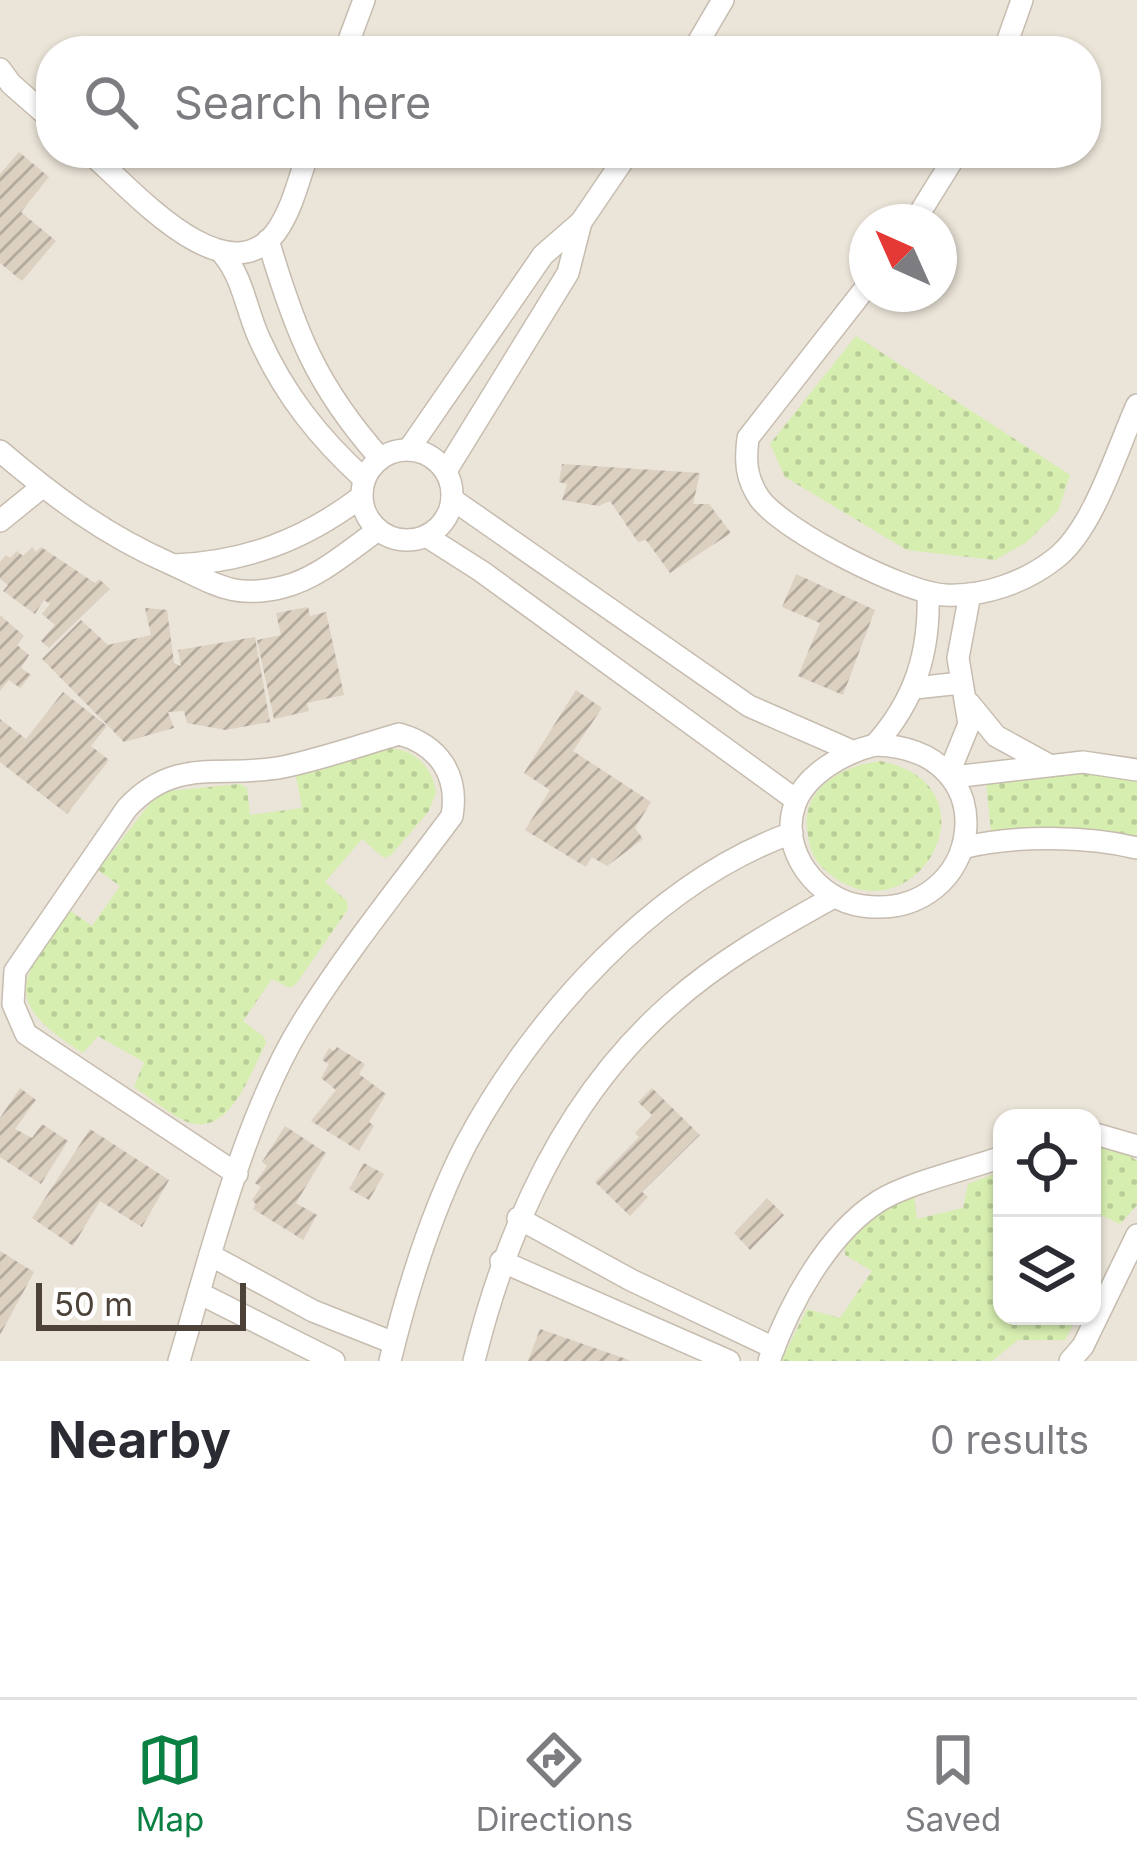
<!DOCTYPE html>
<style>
:root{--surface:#fff;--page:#f2f2f3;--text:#2b2b33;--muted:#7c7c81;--line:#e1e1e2;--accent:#0b8043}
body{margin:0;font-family:Inter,sans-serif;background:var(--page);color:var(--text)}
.controls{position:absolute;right:36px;bottom:36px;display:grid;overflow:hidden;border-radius:24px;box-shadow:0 3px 9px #0004}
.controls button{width:108px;height:108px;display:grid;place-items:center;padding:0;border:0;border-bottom:3px solid var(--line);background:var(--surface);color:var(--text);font:60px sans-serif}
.compass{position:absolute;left:849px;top:204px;width:108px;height:108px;border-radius:50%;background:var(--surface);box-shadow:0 3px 9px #0004;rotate:315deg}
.scale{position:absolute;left:36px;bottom:30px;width:210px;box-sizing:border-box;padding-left:12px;border:6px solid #4c4237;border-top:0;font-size:33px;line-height:42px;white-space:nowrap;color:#4c4237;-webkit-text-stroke:9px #fff;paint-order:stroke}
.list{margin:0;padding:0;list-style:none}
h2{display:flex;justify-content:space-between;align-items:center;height:156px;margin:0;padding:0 48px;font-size:51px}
h2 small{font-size:39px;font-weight:400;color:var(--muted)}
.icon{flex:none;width:66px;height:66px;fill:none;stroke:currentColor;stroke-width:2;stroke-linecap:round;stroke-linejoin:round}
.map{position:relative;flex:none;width:1137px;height:1361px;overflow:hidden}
.search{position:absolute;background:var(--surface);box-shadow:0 3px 9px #0004;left:36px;right:36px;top:36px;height:132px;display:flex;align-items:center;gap:30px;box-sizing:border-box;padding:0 42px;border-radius:48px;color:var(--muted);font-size:45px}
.sheet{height:336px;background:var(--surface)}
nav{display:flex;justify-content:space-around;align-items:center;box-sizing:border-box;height:168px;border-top:3px solid var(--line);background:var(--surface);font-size:33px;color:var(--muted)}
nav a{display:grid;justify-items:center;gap:6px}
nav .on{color:var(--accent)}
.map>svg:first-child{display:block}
.residential{fill:#ebe4d8;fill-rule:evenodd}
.grass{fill:url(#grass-dots)}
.building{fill:url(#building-hatch)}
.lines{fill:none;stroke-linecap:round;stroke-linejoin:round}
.minor-casing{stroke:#c6bcaf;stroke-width:24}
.minor{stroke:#fff;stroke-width:21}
</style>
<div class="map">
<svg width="1137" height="1361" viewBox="0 0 1137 1361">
<defs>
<pattern id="grass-dots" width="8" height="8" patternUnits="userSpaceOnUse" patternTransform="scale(3)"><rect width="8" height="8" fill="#d6eeb0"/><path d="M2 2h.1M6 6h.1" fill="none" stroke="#b9cd98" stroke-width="1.8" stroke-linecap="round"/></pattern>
<pattern id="building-hatch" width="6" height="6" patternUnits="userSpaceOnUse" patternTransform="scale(3)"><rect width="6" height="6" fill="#dcd0c1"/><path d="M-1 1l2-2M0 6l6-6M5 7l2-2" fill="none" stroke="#b5aa9e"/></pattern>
</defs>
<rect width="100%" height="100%" fill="#f6f2ea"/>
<path class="residential" d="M0 0H1137V1361H0ZM51 51H1086V153H51ZM867 222H939V294H867ZM1002 1118H1092V1316H1002Z"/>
<g class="grass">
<polygon points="856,336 1070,475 1058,511 1027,542 995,560 907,550 785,477 770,444"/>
<path d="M384 748C413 748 431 764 436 792L429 811 391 855 384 858 362 839 325 882 347 901 348 909 296 984 290 988 272 979 243 1021 264 1037 266 1043C250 1073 229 1142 183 1120 166 1111 149 1097 134 1087L144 1062 98 1036 83 1053C0 1001 19 980 69 910L92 926 120 886 98 870 159 792 240 784 247 788 250 815 302 808 296 776Z"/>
<path d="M881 761C1008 788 908 950 823 868 813 858 810 848 808 835 799 789 841 766 881 761Z"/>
<polygon points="1137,770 1137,848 992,840 985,773"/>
<polygon points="1092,1140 1119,1148 1137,1161 1137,1205 1120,1224 1094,1212 1092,1215"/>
<polygon points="1002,1171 1002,1316 1078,1316 1065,1340 1018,1340 992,1361 781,1361 807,1309 840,1318 872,1271 845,1255 845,1247 884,1206 914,1195 917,1219 963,1208 968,1184"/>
</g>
<g class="building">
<polygon points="19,152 49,177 21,212 56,241 22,281 0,263 0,174"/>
<polygon points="562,464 700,473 693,504 709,504 731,533 670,573 646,540 638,542 610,501 599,506 562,500 567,484 559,482"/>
<polygon points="32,547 36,552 41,547 95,583 99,579 110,589 49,648 41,641 55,625 42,614 50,604 44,600 35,614 3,591 8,585 0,579 0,562 6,555 10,558 17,551 23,556"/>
<polygon points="796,574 875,610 843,695 798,676 820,623 782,607"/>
<polygon points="308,607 310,616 326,612 344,695 307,703 309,711 274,719 257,640 281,635 276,613"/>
<polygon points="145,608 167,610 174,663 181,666 178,650 255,637 270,722 225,730 187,723 184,711 168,712 174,728 124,742 42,659 81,620 108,645 151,635"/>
<polygon points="0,615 24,636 17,645 29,655 21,668 31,675 20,688 9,680 0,691"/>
<polygon points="576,690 602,708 573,751 651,802 635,828 643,839 607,866 592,857 586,867 525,830 550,790 524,773"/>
<polygon points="63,692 107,726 91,746 109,760 67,814 0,762 0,719 26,739"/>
<polygon points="337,1047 365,1064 359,1074 386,1094 369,1122 374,1126 359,1151 311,1121 336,1090 321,1078 329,1064 322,1060 329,1048 334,1051"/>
<polygon points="20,1088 36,1100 15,1129 32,1138 42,1124 68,1141 41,1184 0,1157 0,1118"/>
<polygon points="652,1088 700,1135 642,1192 648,1197 630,1216 595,1182 639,1137 635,1133 652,1115 638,1102"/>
<polygon points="285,1126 326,1153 296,1203 317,1215 303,1240 253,1209 256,1204 252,1200 261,1187 255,1183 267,1166 262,1162"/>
<polygon points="90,1129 169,1180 142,1227 100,1201 73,1246 32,1218"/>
<polygon points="364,1163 384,1174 369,1200 349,1189"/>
<polygon points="767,1198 784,1215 750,1250 734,1233"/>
<polygon points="0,1251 34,1272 0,1335"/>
<polygon points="540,1329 629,1360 629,1361 528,1361"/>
</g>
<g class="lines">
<g class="minor-casing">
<g id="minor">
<polyline points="345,51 364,0"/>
<polyline points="693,51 723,0"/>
<polyline points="1004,51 1022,0"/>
<polyline points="0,69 11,84 51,119"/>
<path d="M90 153C130 187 225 299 276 232 292 210 299 179 308 153"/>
<polyline points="914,222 957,153"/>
<path d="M268 240C295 331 316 386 380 458"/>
<path d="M223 254C243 278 246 309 259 338 284 394 319 438 364 479"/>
<path d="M867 286 748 438C745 462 746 479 760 499 784 531 904 593 945 595 984 597 1026 582 1056 558 1094 528 1117 449 1137 405"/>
<polyline points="409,449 543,255 581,222 628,153"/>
<circle cx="407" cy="495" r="45"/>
<path d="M0 451C53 496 105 535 169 563 212 582 232 600 283 587 317 579 350 550 378 530"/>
<polyline points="446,471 568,273 581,222"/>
<polyline points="452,499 749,706 852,751"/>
<polyline points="0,521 42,487"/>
<polyline points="426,536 481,571 796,800"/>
<path d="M174 565C246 562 304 540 361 497"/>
<polyline points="915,688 961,683"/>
<polyline points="969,703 996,736 1047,764"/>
<path d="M875 745C1012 748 983 922 863 906 818 901 778 850 795 804 806 774 845 752 875 745Z"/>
<path d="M875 745C915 700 930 653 928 593"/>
<polyline points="949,773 969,724 958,658 970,594"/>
<polyline points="953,777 1083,762 1137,770"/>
<path d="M966 847C1015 835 1088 836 1137 848"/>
<polyline points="1092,1133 1137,1146"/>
<polyline points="518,1218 631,1280 774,1348"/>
<polyline points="210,1255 313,1311 394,1343"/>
<polyline points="501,1261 729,1361"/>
<polyline points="199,1293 334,1361"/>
<path d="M179 1361C211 1254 246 1110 306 1017 350 947 403 882 452 816 459 775 439 745 399 734 361 745 322 759 283 767 221 779 177 755 127 808L15 971 13 1004 26 1034 237 1174"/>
<path d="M390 1361C408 1287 431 1212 466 1144 533 1018 656 881 792 833"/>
<path d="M474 1361C507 1227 565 1097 671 1004 719 961 776 929 832 898"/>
<path d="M769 1361C789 1305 827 1234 879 1201 907 1183 968 1169 1002 1157"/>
<polyline points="1070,1361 1083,1346 1137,1235"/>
</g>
</g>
<use href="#minor" class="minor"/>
</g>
</svg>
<div class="controls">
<button><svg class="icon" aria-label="locate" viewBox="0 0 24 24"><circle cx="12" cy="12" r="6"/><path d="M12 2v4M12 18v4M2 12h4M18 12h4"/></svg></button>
<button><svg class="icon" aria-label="layers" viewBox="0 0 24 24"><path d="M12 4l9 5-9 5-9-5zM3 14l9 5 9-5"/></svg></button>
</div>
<svg class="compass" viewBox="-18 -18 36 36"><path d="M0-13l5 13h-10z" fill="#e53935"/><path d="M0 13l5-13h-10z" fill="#7c7c81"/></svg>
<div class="scale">50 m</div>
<div class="search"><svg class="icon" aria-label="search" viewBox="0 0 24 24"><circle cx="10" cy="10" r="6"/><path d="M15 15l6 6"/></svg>Search here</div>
</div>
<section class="sheet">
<h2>Nearby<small>0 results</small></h2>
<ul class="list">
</ul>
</section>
<nav>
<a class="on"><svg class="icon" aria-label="map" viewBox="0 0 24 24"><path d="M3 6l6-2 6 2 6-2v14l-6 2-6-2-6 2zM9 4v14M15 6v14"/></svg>Map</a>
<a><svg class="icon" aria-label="directions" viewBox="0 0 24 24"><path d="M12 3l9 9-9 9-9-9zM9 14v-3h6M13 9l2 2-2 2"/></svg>Directions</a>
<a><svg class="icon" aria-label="saved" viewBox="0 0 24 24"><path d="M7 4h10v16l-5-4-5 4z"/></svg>Saved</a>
</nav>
